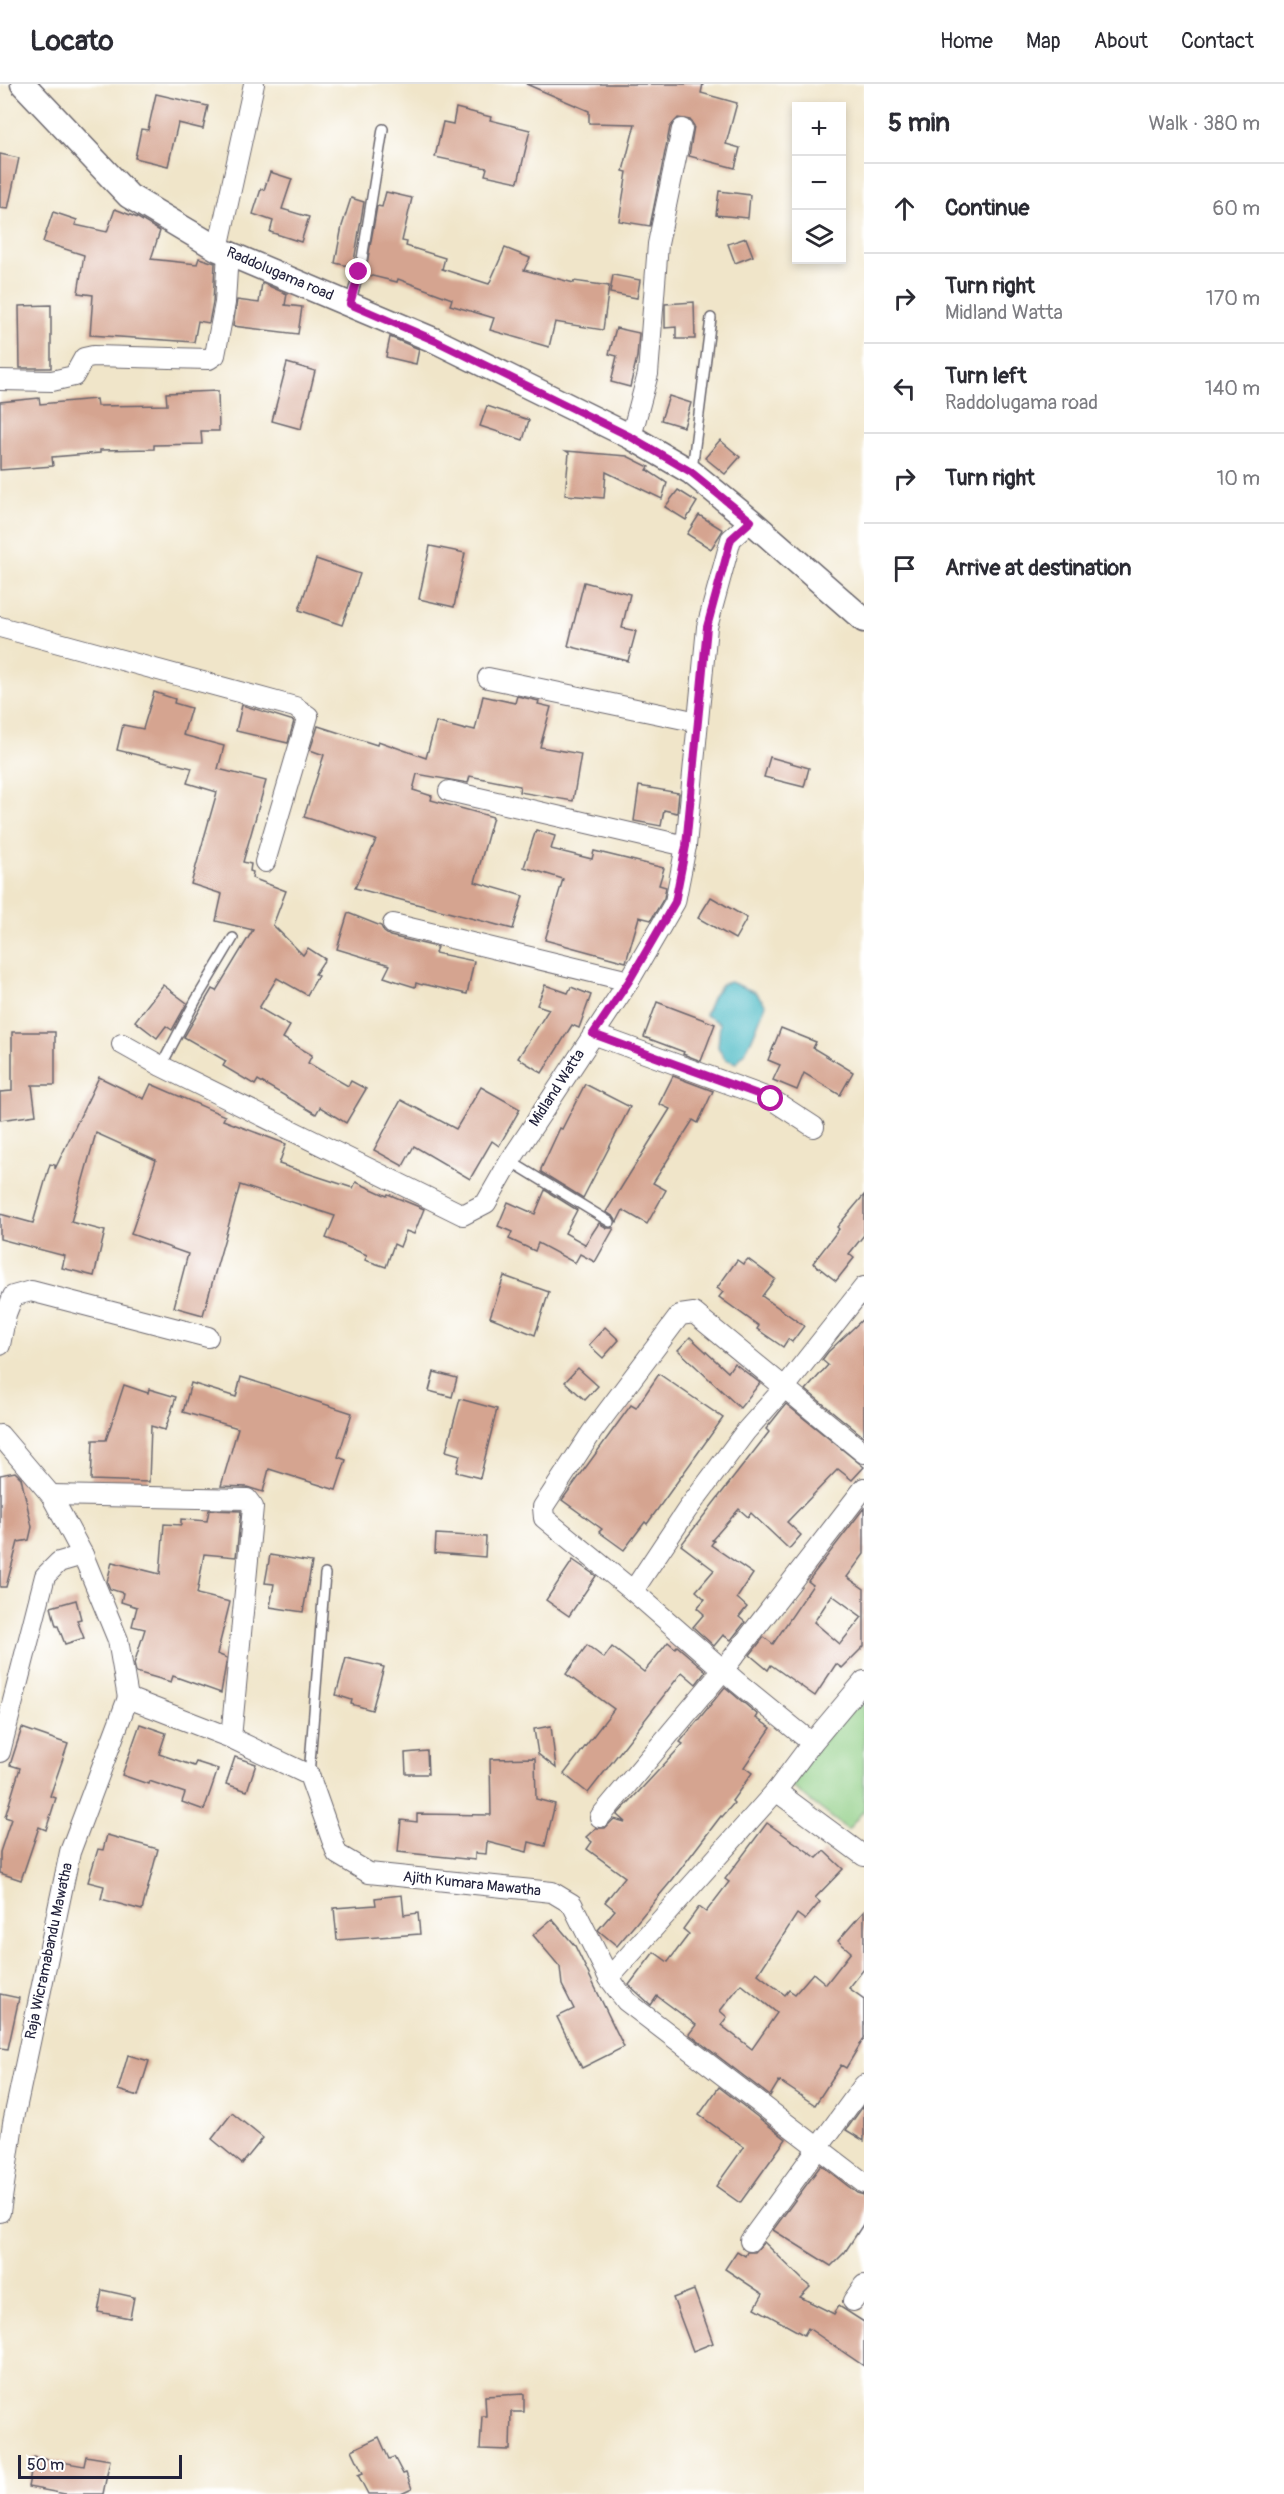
<!DOCTYPE html>
<meta charset="utf-8">
<style>
:root{--surface:#fff;--page:#f7f7f7;--text:#2b2b33;--muted:#7c7c81;--line:#e1e1e2}
body{margin:0;font-family:Pangolin,sans-serif;background:var(--page);color:var(--text)}
.controls{position:absolute;right:18px;top:18px;display:grid;overflow:hidden;border-radius:0px;box-shadow:0 3px 9px #0003}
.controls button{width:54px;height:54px;display:grid;place-items:center;padding:0;border:0;border-bottom:2px solid var(--line);background:var(--surface);color:var(--text);font:30px sans-serif}
.scale{position:absolute;left:18px;bottom:15px;width:164px;box-sizing:border-box;padding-left:6px;border:3px solid #22223b;border-top:0;font-size:16px;line-height:21px;white-space:nowrap;color:#22223b;-webkit-text-stroke:4px #fff;paint-order:stroke}
.stop{position:absolute;width:18px;height:18px;margin:-14px;border:4px solid #b5179e;border-radius:50%;background:#fff}
.stop.end{background:#b5179e;border-color:#fff;box-shadow:0 2px 6px #0008}
.list{margin:0;padding:0;list-style:none}
h2{display:flex;justify-content:space-between;align-items:center;height:78px;margin:0;padding:0 24px;font-size:26px}
h2 small{font-size:20px;font-weight:400;color:var(--muted)}
.list li{display:grid;grid-template-columns:39px 1fr auto;gap:18px;align-items:center;box-sizing:border-box;height:90px;padding:0 24px;border-top:2px solid var(--line)}
.list b{display:block;font-size:22px;white-space:nowrap}
.list p{margin:0;font-size:20px;white-space:nowrap;color:var(--muted)}
.list em{font-size:20px;font-style:normal;color:var(--muted)}
.icon{flex:none;width:33px;height:33px;fill:none;stroke:currentColor;stroke-width:2;stroke-linecap:round;stroke-linejoin:round}
.map{position:relative;flex:none;width:864px;height:2410px;overflow:hidden}
header{display:flex;align-items:center;gap:36px;box-sizing:border-box;height:84px;padding:0 30px;background:var(--surface);border-bottom:2px solid var(--line)}
header strong{font-size:28px}
nav{display:flex;gap:33px;margin-inline-start:auto;font-size:21px}
main{display:flex}
aside{flex:1;background:var(--surface)}
.map>svg:first-child{display:block}
.green{fill:#8fce85;stroke:#587860;stroke-width:1.5}
.water{fill:#4cbac5;stroke:#376e80;stroke-width:1.5}
.building{fill:#d5a490;fill-rule:evenodd}
.lines{fill:none;stroke-linecap:round;stroke-linejoin:round}
.service-casing{stroke:#6a666d;stroke-width:12}
.minor-casing{stroke:#6a666d;stroke-width:22}
.tertiary-casing{stroke:#6a666d;stroke-width:27}
.service{stroke:#fff;stroke-width:9}
.minor{stroke:#fff;stroke-width:20}
.tertiary{stroke:#fff;stroke-width:24}
.route{stroke:#b5179e;stroke-width:8}
.labels{text-anchor:middle;dominant-baseline:central;stroke-width:6;stroke-linejoin:round;paint-order:stroke}
.street-label{font-size:15px;fill:#22223b;stroke:#fff}
</style>
<header>
<strong>Locato</strong>
<nav><a>Home</a><a>Map</a><a>About</a><a>Contact</a></nav>
</header>
<main>
<div class="map">
<svg width="864" height="2410" viewBox="0 0 864 2410">
<rect width="100%" height="100%" fill="#fff"/>
<filter id="ink" filterUnits="userSpaceOnUse"><feTurbulence type="fractalNoise" baseFrequency=".0167" numOctaves="2"/><feDisplacementMap in="SourceGraphic" scale="12" xChannelSelector="R" yChannelSelector="G"/><feConvolveMatrix kernelMatrix="1 2 1 2 8 2 1 2 1" color-interpolation-filters="sRGB"/></filter>
<filter id="wash" filterUnits="userSpaceOnUse"><feTurbulence type="fractalNoise" baseFrequency=".008" numOctaves="4" result="noise"/><feDisplacementMap in="SourceGraphic" scale="24" xChannelSelector="R" yChannelSelector="G"/><feGaussianBlur stdDeviation="1.35" result="paint"/><feColorMatrix in="noise" values="0 0 0 0 0 0 0 0 0 0 0 0 0 0 0 0 0 1.4 0 .05"/><feComposite in="paint" operator="in"/></filter>
<g filter="url(#wash)">
<rect width="100%" height="100%" fill="#f0e5c9"/>
<polygon class="green" points="864,1604 864,1726 848,1746 787,1699"/>
<path class="water" d="M730 898 755 908 766 921C756 941 752 963 736 979L725 975 718 963 720 939 705 931 713 912 722 900Z"/>
<g id="blocks">
<g class="building">
<polygon points="526,0 703,0 701,9 737,19 726,60 740,64 735,84 689,72 694,42 690,36 678,34 670,43 650,142 619,137 627,88 623,87 635,40 589,39 589,27"/>
<polygon points="156,10 208,22 203,45 178,39 168,82 135,74 141,45 148,46"/>
<polygon points="456,24 491,33 490,36 530,46 518,98 485,91 487,84 435,73 443,38 453,40"/>
<polygon points="0,70 19,74 8,125 0,124"/>
<polygon points="270,88 292,95 282,125 309,133 301,158 270,148 273,137 253,130 261,105 264,106"/>
<polygon points="719,107 750,111 748,134 716,131"/>
<polygon points="386,108 412,114 402,157 407,158 406,162 445,174 442,185 489,200 505,164 530,174 524,186 574,199 574,197 609,202 603,246 555,238 549,263 490,246 494,234 450,221 452,215 398,195 397,198 368,191 369,186 366,186 377,122 382,123"/>
<polygon points="351,114 364,118 353,183 335,179 342,142"/>
<polygon points="115,125 138,134 160,147 151,175 197,180 199,174 215,179 213,218 209,239 198,237 194,258 90,251 93,211 78,209 84,171 43,158 53,128 77,136 75,141 107,148"/>
<polygon points="746,154 753,172 735,179 728,160"/>
<polygon points="613,191 640,196 637,214 610,209"/>
<polygon points="262,199 287,210 285,221 302,223 298,250 233,242 237,216 259,219"/>
<polygon points="694,218 695,255 676,255 676,243 665,244 665,220"/>
<polygon points="51,221 51,284 20,284 19,222"/>
<polygon points="616,244 639,249 637,273 630,303 611,298 617,272 609,270"/>
<polygon points="390,253 419,265 416,280 386,273"/>
<polygon points="287,279 315,287 301,345 272,337"/>
<polygon points="218,307 219,347 201,347 202,360 154,361 154,365 100,366 100,369 52,373 53,382 0,386 0,318 39,314 40,320 96,315 97,322 167,321 166,309"/>
<polygon points="669,312 691,319 684,343 661,336"/>
<polygon points="487,322 529,336 523,356 480,342"/>
<polygon points="720,356 740,373 725,390 705,374"/>
<polygon points="566,367 627,372 649,383 647,386 667,399 662,415 606,388 604,414 565,411 569,369"/>
<polygon points="678,406 697,418 686,436 665,423"/>
<polygon points="699,431 723,446 711,465 687,450"/>
<polygon points="430,462 465,469 454,523 419,515"/>
<polygon points="316,475 360,490 342,541 299,526"/>
<polygon points="584,498 630,510 622,544 636,547 628,577 568,562"/>
<polygon points="154,608 175,615 174,619 191,624 183,651 224,662 218,685 266,697 243,778 251,780 250,787 253,788 252,794 286,807 273,841 303,871 308,864 325,875 315,890 318,892 307,911 277,894 259,924 290,942 283,954 312,971 308,979 348,1002 351,997 366,1005 346,1039 320,1023 316,1030 258,996 255,1001 223,982 226,977 184,953 212,905 216,907 253,846 216,837 222,810 191,800 217,708 187,699 192,684 117,666 123,641 143,645"/>
<polygon points="483,612 515,619 517,612 539,617 538,620 551,623 540,663 581,670 573,717 519,708 520,702 470,692 468,699 417,690 413,706 432,712 431,716 493,733 475,798 523,812 513,845 355,804 376,756 304,733 324,671 310,666 318,642 377,661 378,657 426,674 436,638 466,646 467,644 475,646"/>
<polygon points="242,621 294,637 288,659 236,647"/>
<polygon points="770,673 809,684 804,703 764,693"/>
<polygon points="639,702 679,709 677,729 664,726 661,742 634,737"/>
<polygon points="536,746 555,752 551,765 592,775 594,767 664,784 659,801 666,803 664,814 651,836 639,833 626,878 545,856 563,795 524,783"/>
<polygon points="711,813 747,834 735,855 698,834"/>
<polygon points="348,829 381,842 384,848 390,852 437,863 435,869 474,877 467,910 423,900 422,901 416,899 415,903 402,899 384,893 390,881 337,865"/>
<polygon points="163,901 187,919 172,946 166,942 157,954 135,937"/>
<polygon points="545,901 568,909 571,903 591,911 579,944 572,941 542,989 518,974 549,925 537,921"/>
<polygon points="657,918 715,940 701,977 683,970 684,968 644,953"/>
<polygon points="781,944 816,958 813,964 853,988 840,1011 804,989 797,1006 773,996 780,981 768,976"/>
<polygon points="12,948 55,948 55,1001 32,1001 36,1031 0,1036 0,1008 12,1007"/>
<polygon points="673,992 713,1007 698,1039 693,1036 653,1099 666,1106 647,1140 623,1126 617,1138 614,1133 606,1128 670,1025 659,1020"/>
<polygon points="99,993 144,1015 151,1000 225,1032 223,1036 286,1060 279,1080 353,1104 356,1098 387,1112 388,1110 424,1125 414,1150 406,1147 400,1163 394,1160 386,1183 365,1176 367,1171 326,1154 335,1132 240,1101 203,1231 174,1223 188,1170 131,1150 156,1076 96,1049 71,1138 105,1147 94,1192 62,1184 65,1172 0,1155 0,1130 33,1139 50,1080 55,1081 55,1085"/>
<polygon points="585,1000 630,1023 583,1114 541,1088 541,1085 560,1044 562,1045"/>
<polygon points="481,1003 520,1025 499,1062 492,1057 470,1095 414,1062 403,1082 374,1066 401,1016 456,1045"/>
<polygon points="545,1106 577,1126 565,1149 585,1160 584,1162 599,1139 607,1144 614,1144 595,1178 580,1170 575,1179 538,1159 535,1167 509,1155 512,1148 498,1142 508,1118 535,1130"/>
<polygon points="864,1111 864,1151 849,1170 854,1174 836,1197 813,1179 839,1145 837,1143"/>
<polygon points="748,1175 775,1195 762,1212 804,1242 792,1258 788,1255 783,1263 757,1245 759,1242 719,1213 723,1208 717,1204 737,1176 743,1180"/>
<polygon points="504,1192 549,1208 535,1251 490,1233"/>
<polygon points="864,1234 864,1353 806,1306 828,1281 822,1276 828,1268"/>
<polygon points="605,1243 619,1256 603,1274 589,1261"/>
<polygon points="690,1253 728,1288 734,1279 760,1299 740,1324 678,1266"/>
<polygon points="578,1284 598,1302 585,1316 565,1298"/>
<polygon points="434,1288 457,1294 452,1313 429,1307"/>
<polygon points="659,1290 723,1334 647,1440 645,1438 624,1466 599,1448 602,1445 562,1416 631,1321 636,1324"/>
<polygon points="241,1293 352,1329 338,1373 346,1376 336,1406 269,1385 263,1408 247,1403 221,1402 238,1344 183,1328 191,1299 236,1313"/>
<polygon points="124,1301 148,1309 149,1305 176,1313 165,1346 151,1342 149,1398 91,1396 93,1356 106,1356"/>
<polygon points="460,1315 497,1325 480,1394 456,1388 460,1371 446,1367"/>
<polygon points="786,1320 864,1383 852,1396 838,1385 787,1438 801,1451 789,1465 751,1429 748,1433 739,1425 712,1456 714,1457 711,1461 753,1490 737,1514 747,1523 739,1533 745,1538 731,1556 723,1551 714,1562 693,1543 704,1530 697,1524 705,1515 696,1507 714,1486 681,1461 769,1348 766,1345"/>
<polygon points="15,1388 21,1394 32,1443 29,1456 18,1458 6,1503 0,1503 0,1391"/>
<path d="M864 1424V1470L847 1493 864 1505V1562L842 1584 836 1580 815 1612 771 1581 768 1586 750 1571 764 1553 773 1560 813 1501 808 1497ZM832 1511 862 1533 840 1560 814 1538Z"/>
<polygon points="209,1426 241,1427 236,1473 204,1470 197,1510 230,1518 217,1570 227,1574 221,1609 173,1592 171,1598 136,1588 134,1580 145,1545 132,1542 137,1523 121,1518 123,1509 110,1505 107,1498 112,1478 160,1490 164,1440 181,1441 181,1435 207,1437"/>
<polygon points="436,1450 486,1453 485,1473 435,1469"/>
<polygon points="270,1471 312,1478 303,1528 270,1523 274,1500 265,1499"/>
<polygon points="573,1476 596,1492 569,1532 546,1516"/>
<polygon points="76,1516 81,1535 77,1536 84,1554 65,1560 58,1542 56,1542 51,1523"/>
<polygon points="668,1558 675,1564 677,1562 706,1587 696,1600 682,1588 588,1709 564,1690 614,1625 566,1590 587,1561 604,1574 612,1563 644,1588"/>
<polygon points="346,1574 384,1583 372,1626 351,1620 352,1616 336,1611"/>
<polygon points="725,1603 758,1631 756,1634 771,1644 744,1683 752,1689 732,1717 734,1719 722,1733 721,1732 673,1795 617,1862 598,1846 615,1826 605,1818 625,1793 587,1765 592,1758 586,1753 596,1744 605,1744 614,1735 625,1738 617,1731 683,1660 680,1658"/>
<polygon points="140,1640 166,1649 159,1670 194,1682 196,1678 218,1685 204,1726 182,1718 185,1709 149,1697 148,1700 122,1691"/>
<polygon points="551,1642 556,1684 538,1670 534,1645"/>
<polygon points="22,1644 68,1660 50,1712 56,1714 46,1746 39,1743 21,1796 0,1789 0,1768 11,1735 5,1733 20,1684 10,1681"/>
<polygon points="427,1667 428,1690 406,1690 405,1669"/>
<polygon points="235,1673 256,1680 247,1707 226,1700"/>
<polygon points="535,1674 536,1715 555,1720 545,1762 529,1758 527,1768 487,1758 486,1770 475,1769 475,1776 398,1768 401,1736 417,1738 417,1730 491,1731 490,1675"/>
<path d="M767 1739 817 1774 824 1767 843 1785 815 1814 820 1818 805 1836 797 1830 758 1890 785 1911 789 1906 795 1910 813 1889 826 1900 851 1868 838 1857 864 1827V1885L849 1904 864 1915V1954L846 1984 841 1981 815 2021 779 1997 770 2012 689 1950 696 1941 657 1912 651 1921 629 1901 654 1868 668 1878 689 1850 683 1845 699 1823 706 1828 729 1798 725 1795ZM741 1900 777 1929 752 1965 721 1941 727 1933 720 1927Z"/>
<polygon points="107,1751 158,1765 142,1826 101,1815 104,1802 88,1798 98,1765 103,1766"/>
<polygon points="402,1811 404,1831 418,1829 420,1850 337,1856 334,1824 376,1821 375,1814"/>
<polygon points="552,1835 575,1862 624,1963 582,1984 557,1933 574,1925 562,1901 560,1883 533,1851"/>
<polygon points="0,1910 19,1914 8,1965 0,1964"/>
<polygon points="128,1971 149,1977 138,2012 118,2006"/>
<polygon points="719,2003 786,2055 740,2119 716,2102 744,2063 699,2031"/>
<polygon points="864,2021 864,2057 846,2046"/>
<polygon points="232,2029 263,2054 242,2080 212,2055"/>
<polygon points="821,2081 857,2109 864,2111 864,2139 845,2168 831,2182 773,2146"/>
<polygon points="764,2158 810,2203 800,2213 834,2230 839,2222 864,2238 864,2282 808,2244 804,2251 755,2224 763,2210 725,2185 737,2167 745,2172 747,2168 755,2168"/>
<polygon points="102,2206 134,2213 130,2234 98,2228"/>
<polygon points="694,2206 713,2259 693,2267 673,2214"/>
<polygon points="524,2310 524,2328 511,2328 510,2366 480,2365 482,2332 486,2332 485,2312"/>
<polygon points="379,2353 389,2375 394,2373 403,2390 406,2389 412,2405 401,2410 368,2410 358,2391 363,2389 352,2366"/>
<polygon points="86,2372 110,2376 103,2410 65,2410 28,2403 34,2373 84,2382"/>
</g>
</g>
</g>
<g filter="url(#ink)">
<use href="#blocks" fill-opacity="0" stroke="#6a666d" stroke-width="1.5"/>
<g class="lines">
<g class="service-casing">
<g id="service">
<polyline points="350,220 362,175 383,45"/>
<polyline points="692,386 711,234"/>
<polyline points="161,982 196,916 233,854"/>
<polyline points="510,1077 610,1138"/>
<polyline points="309,1691 325,1490"/>
</g>
</g>
<g class="minor-casing">
<g id="minor">
<polyline points="218,165 254,0"/>
<polyline points="0,296 52,297 74,292 84,274 93,272 209,275 215,271 225,219 228,168"/>
<polyline points="631,353 648,290 658,160 682,45"/>
<polyline points="0,543 295,623 308,632 265,778"/>
<polyline points="488,594 698,638"/>
<polyline points="449,707 686,762"/>
<polyline points="393,840 629,897"/>
<polyline points="593,950 771,1015 814,1043"/>
<polyline points="122,960 161,982 463,1131 486,1119 510,1077 629,897 675,818 686,762 707,543 731,455 751,437"/>
<polyline points="864,1203 785,1303 746,1347 687,1426 633,1507 544,1434 543,1423 592,1348 680,1231 694,1229 864,1369"/>
<polyline points="0,1261 6,1230 13,1212 31,1207 208,1253"/>
<polyline points="0,1351 51,1411 83,1471 118,1556 128,1614"/>
<polyline points="51,1411 247,1415 253,1423 231,1654"/>
<polyline points="633,1507 737,1598 812,1659"/>
<polyline points="128,1614 231,1654 309,1691 337,1770 369,1789 552,1808 572,1820 609,1894 626,1917 864,2099"/>
<polyline points="0,1668 45,1492 59,1478 83,1471"/>
<polyline points="776,1707 864,1772"/>
<polyline points="600,1733 724,1585 864,1404"/>
<polyline points="609,1894 776,1707 812,1659 864,1597"/>
<polyline points="0,2128 13,2039 70,1768 128,1614"/>
<polyline points="750,2157 864,2001"/>
<polyline points="853,2217 864,2201"/>
</g>
</g>
<g class="tertiary-casing">
<polyline id="tertiary" points="23,0 129,112 218,165 436,257 631,353 691,388 751,437 864,536"/>
</g>
<use href="#service" class="service"/>
<use href="#minor" class="minor"/>
<use href="#tertiary" class="tertiary"/>
</g>
</g>
<g class="lines" filter="url(#ink)">
<polyline class="route" points="359,188 350,220 436,257 631,353 691,388 751,437 731,455 707,543 686,762 675,818 629,897 593,950 771,1015"/>
</g>
<g class="labels">
<g class="street-label">
<text transform="translate(280 190) rotate(23)">Raddolugama road</text>
<text transform="translate(557 1004) rotate(-57)">Midland Watta</text>
<text transform="translate(472 1800) rotate(6)">Ajith Kumara Mawatha</text>
<text transform="translate(49 1867) rotate(-78)">Raja Wicramabandu Mawatha</text>
</g>
</g>
</svg>
<div class="controls">
<button>+</button>
<button>−</button>
<button><svg class="icon" aria-label="layers" viewBox="0 0 24 24"><path d="M12 4l9 5-9 5-9-5zM3 14l9 5 9-5"/></svg></button>
</div>
<div class="scale">50 m</div>
<div class="stop" style="left:771px;top:1015px"></div>
<div class="stop end" style="left:359px;top:188px"></div>
</div>
<aside>
<h2>5 min<small>Walk · 380 m</small></h2>
<ul class="list">
<li><svg class="icon" aria-label="ahead" viewBox="0 0 24 24"><path d="M12 20V5M6 11l6-6 6 6"/></svg><div><b>Continue</b></div><em>60 m</em></li>
<li><svg class="icon" aria-label="right" viewBox="0 0 24 24"><path d="M7 20v-9h11M14 6l5 5-5 5"/></svg><div><b>Turn right</b><p>Midland Watta</p></div><em>170 m</em></li>
<li><svg class="icon" aria-label="left" viewBox="0 0 24 24"><path d="M17 20v-9H6M10 6l-5 5 5 5"/></svg><div><b>Turn left</b><p>Raddolugama road</p></div><em>140 m</em></li>
<li><svg class="icon" aria-label="right" viewBox="0 0 24 24"><path d="M7 20v-9h11M14 6l5 5-5 5"/></svg><div><b>Turn right</b></div><em>10 m</em></li>
<li><svg class="icon" aria-label="arrive" viewBox="0 0 24 24"><path d="M6 21V4h12l-3 4 3 4H6"/></svg><div><b>Arrive at destination</b></div></li>
</ul>
</aside>
</main>
